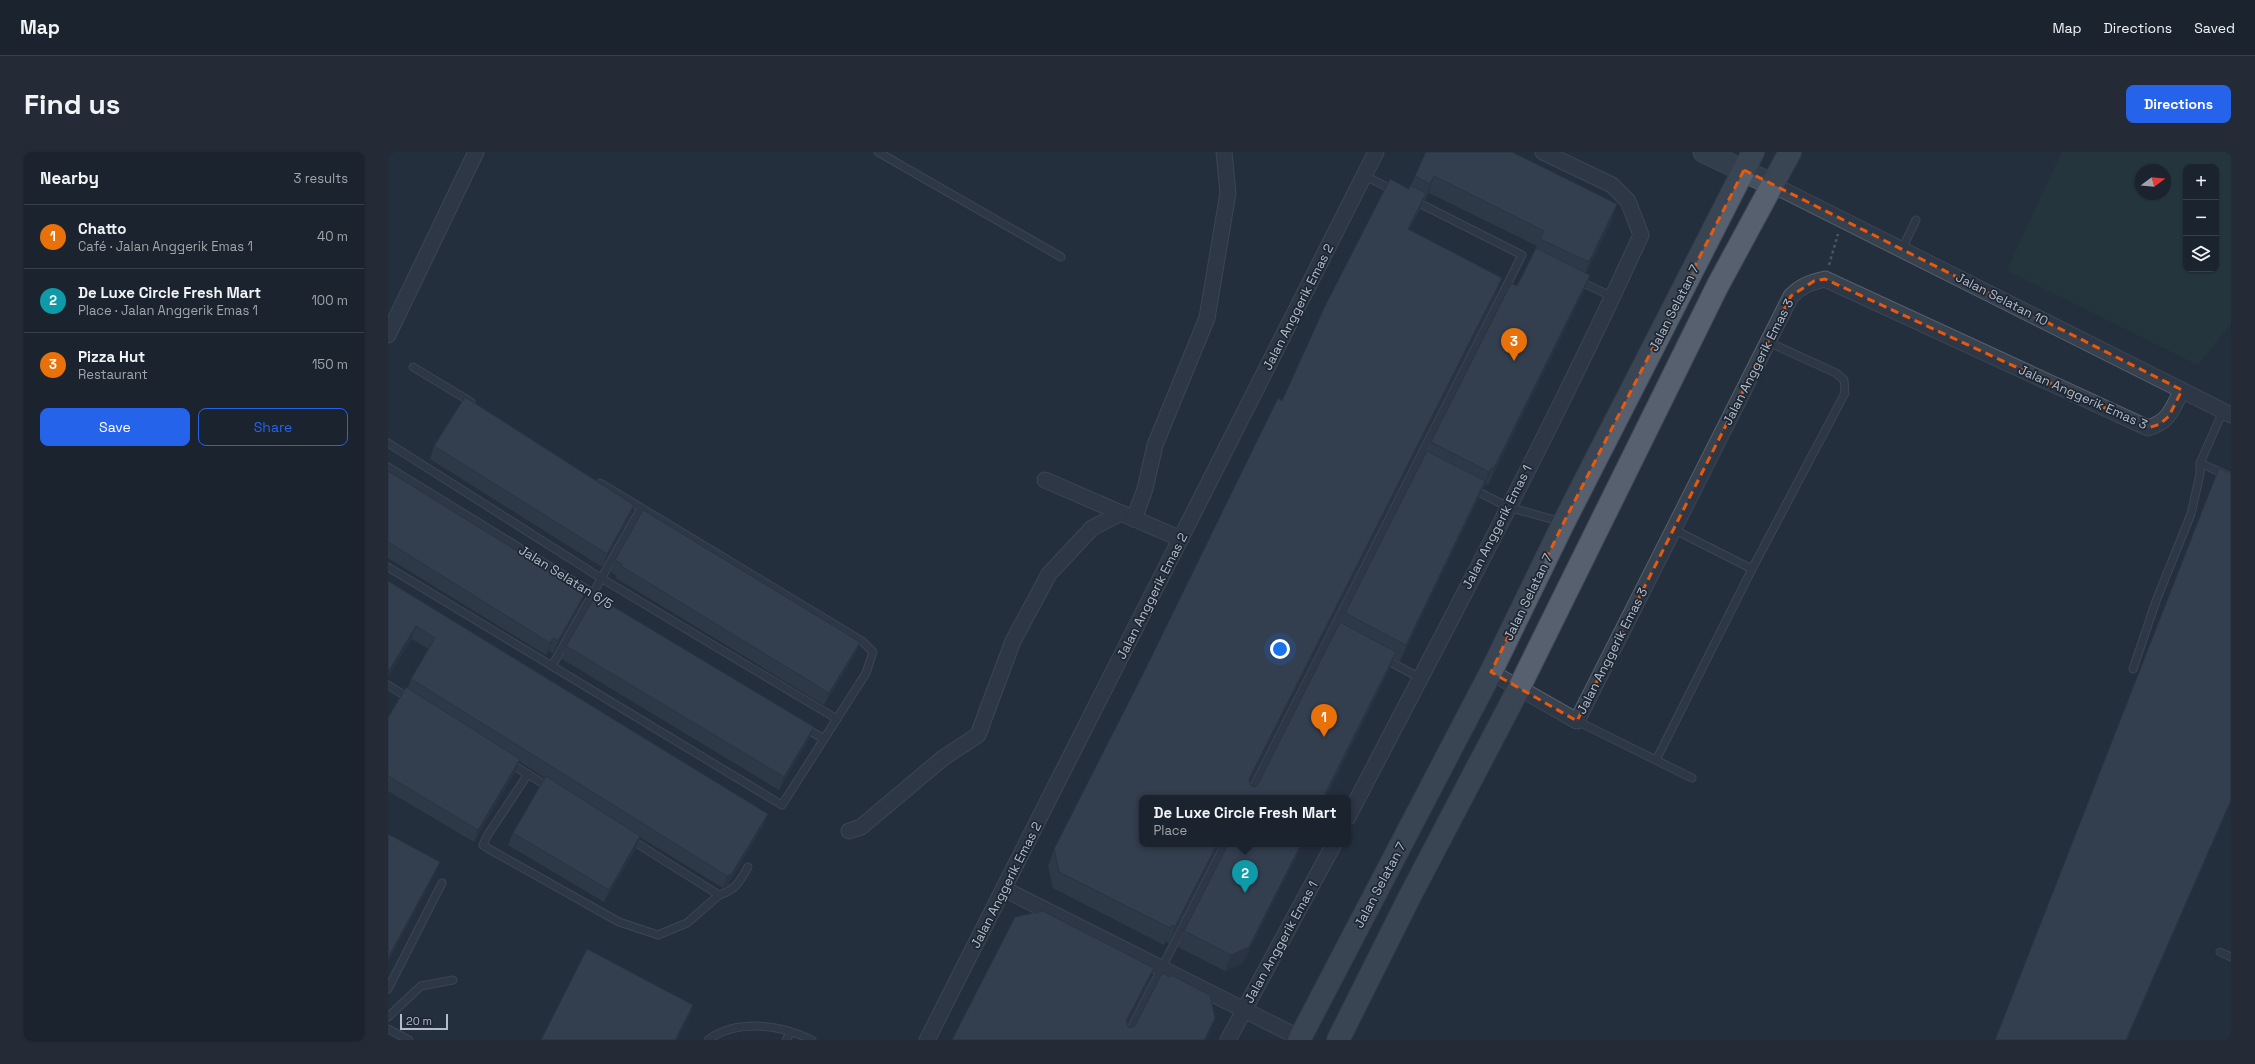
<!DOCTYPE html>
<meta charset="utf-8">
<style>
:root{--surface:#1b232e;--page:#242b36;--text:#f1f3f6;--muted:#a0a4aa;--line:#39404a;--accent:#2563eb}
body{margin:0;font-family:"Space Grotesk",sans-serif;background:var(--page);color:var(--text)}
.controls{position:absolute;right:12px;top:12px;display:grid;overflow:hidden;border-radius:8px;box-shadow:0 1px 3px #0004}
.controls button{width:36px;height:36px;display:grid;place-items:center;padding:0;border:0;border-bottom:1px solid var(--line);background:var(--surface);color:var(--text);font:20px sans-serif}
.compass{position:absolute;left:1747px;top:12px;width:36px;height:36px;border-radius:50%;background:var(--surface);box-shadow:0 1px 3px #0004;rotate:74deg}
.scale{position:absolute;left:12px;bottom:10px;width:48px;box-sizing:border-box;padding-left:4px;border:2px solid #b4bcc9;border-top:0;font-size:11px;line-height:14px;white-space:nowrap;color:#b4bcc9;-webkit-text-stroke:3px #1d2633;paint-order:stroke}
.you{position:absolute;left:892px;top:497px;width:14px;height:14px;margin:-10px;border:3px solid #fff;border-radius:50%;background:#1a73e8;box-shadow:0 0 0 6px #1a73e833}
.badge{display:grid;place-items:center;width:26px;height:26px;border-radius:50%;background:var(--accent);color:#fff;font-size:13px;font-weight:700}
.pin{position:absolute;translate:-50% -33px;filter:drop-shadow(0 1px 2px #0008)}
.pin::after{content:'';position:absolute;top:21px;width:14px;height:12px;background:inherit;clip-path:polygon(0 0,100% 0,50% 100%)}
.popup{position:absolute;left:751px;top:643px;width:212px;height:52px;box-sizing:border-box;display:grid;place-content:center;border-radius:8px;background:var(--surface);filter:drop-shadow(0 1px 3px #0005);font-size:13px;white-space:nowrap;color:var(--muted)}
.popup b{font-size:15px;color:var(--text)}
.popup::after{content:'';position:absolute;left:50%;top:100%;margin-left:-8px;border:8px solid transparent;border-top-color:var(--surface)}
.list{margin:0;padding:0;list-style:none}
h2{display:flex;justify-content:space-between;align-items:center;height:52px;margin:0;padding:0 16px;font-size:17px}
h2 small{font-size:13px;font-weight:400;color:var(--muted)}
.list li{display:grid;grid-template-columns:26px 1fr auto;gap:12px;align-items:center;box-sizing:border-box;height:64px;padding:0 16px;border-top:1px solid var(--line)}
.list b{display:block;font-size:15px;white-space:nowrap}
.list p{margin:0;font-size:13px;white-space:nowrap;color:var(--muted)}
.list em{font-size:13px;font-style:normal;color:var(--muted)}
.actions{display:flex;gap:8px;padding:12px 16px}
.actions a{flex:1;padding:9px 0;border:1px solid var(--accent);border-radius:8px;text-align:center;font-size:14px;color:var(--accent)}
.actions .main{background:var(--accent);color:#fff}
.icon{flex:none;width:22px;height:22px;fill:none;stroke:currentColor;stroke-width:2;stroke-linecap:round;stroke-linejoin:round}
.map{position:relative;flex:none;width:1843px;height:888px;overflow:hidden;border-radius:8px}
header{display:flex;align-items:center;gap:24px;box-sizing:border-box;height:56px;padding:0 20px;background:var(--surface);border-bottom:1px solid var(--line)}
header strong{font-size:19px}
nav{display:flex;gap:22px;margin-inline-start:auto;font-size:14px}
.intro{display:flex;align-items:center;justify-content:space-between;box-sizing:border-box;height:96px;padding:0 24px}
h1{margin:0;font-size:28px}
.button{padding:10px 18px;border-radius:8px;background:var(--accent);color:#fff;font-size:14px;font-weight:700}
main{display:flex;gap:24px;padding:0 24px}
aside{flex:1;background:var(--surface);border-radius:8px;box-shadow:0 1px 3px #0004}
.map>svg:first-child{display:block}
.green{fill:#263c3f;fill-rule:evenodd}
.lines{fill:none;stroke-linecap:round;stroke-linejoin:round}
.lane-casing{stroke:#565f6c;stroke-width:9}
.street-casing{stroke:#565f6c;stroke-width:17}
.secondary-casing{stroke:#565f6c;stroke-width:23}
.primary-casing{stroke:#414a57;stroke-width:24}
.path{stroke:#44595c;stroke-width:2.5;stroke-dasharray:3 3;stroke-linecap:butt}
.lane{stroke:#38414e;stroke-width:7}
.street{stroke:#38414e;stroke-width:15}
.secondary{stroke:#465061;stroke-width:21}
.primary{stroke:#56606e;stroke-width:22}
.wall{fill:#3b4654;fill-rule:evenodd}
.shaded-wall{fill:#303945}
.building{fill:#455162;stroke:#303945}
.marked{fill:none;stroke:#e8590c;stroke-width:3;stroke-dasharray:8 5;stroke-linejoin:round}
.labels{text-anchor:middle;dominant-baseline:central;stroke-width:3.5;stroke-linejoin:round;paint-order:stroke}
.street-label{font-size:13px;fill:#b4bcc9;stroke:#1d2633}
</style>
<header>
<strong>Map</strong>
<nav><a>Map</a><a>Directions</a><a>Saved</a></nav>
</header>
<div class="intro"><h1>Find us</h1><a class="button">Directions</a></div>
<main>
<aside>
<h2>Nearby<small>3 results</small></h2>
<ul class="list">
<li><span class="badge" style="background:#e8710a">1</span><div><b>Chatto</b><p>Café · Jalan Anggerik Emas 1</p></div><em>40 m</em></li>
<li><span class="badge" style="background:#0f9aa8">2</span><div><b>De Luxe Circle Fresh Mart</b><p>Place · Jalan Anggerik Emas 1</p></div><em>100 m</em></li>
<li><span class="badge" style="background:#e8710a">3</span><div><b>Pizza Hut</b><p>Restaurant</p></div><em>150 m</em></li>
</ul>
<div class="actions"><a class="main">Save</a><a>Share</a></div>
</aside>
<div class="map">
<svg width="1843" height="888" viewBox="0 0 1843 888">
<rect width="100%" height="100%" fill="#242f3e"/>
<path class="green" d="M1674 0H1843V171L1810 213 1619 118ZM1798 15H1828V117H1798ZM1753 18H1777V42H1753Z"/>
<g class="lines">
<g class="lane-casing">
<g id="lane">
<polyline points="490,0 673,105"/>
<polyline points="977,24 1007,39"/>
<polyline points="1514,97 1528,68"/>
<polyline points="1191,129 1225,145"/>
<polyline points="25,215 83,250"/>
<polyline points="0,291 213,426 449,567"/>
<polyline points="1812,311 1843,325"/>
<polyline points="0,315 221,451"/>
<polyline points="1085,337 1120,355 1174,370"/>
<polyline points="1285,377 1364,417"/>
<polyline points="0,415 394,653 478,521 485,500 474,489 212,331"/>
<polyline points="997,507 1032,526"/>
<polyline points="164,514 253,356"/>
<polyline points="1745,517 1768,449 1803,362 1812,322 1812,311 1835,259"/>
<polyline points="0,533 22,547"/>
<polyline points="1189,569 1304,626"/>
<polyline points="417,576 436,587"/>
<polyline points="1268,608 1364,417 1457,241 1456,228 1448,221 1380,190"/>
<polyline points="122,611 162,636"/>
<polyline points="140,622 99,684 95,693 101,697 231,770 270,783 299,771 331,743"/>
<polyline points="860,646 1134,103 1025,48"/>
<path d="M242 687 331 743C348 738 352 729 360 715"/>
<polyline points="1832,800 1843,805"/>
<polyline points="0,837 54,731"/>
<polyline points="0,865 33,834 65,828"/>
<polyline points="0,877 21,888"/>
<path d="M320 888C349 866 393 873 424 888"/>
<polyline points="398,888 403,880"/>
<polyline points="737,888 837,692"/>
</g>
</g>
<g class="street-casing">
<g id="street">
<polyline points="1385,33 1843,263"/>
<polyline points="0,183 88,0"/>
<polyline points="657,328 793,387"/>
<polyline points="746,367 757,337 767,293 819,166 840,41 836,0"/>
<path d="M1103 520 1189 569 1403 144C1413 134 1423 130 1437 127L1760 276C1782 269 1784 257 1794 238"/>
<path d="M960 665C1060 472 1163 281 1253 83L1240 49 1224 33 1155 0"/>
<polyline points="461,679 473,675 555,606 590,583 625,489 661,422 704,376 731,362"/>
<polyline points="616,737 912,886"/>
<polyline points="539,888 988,0"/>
<polyline points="840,888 946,692"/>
</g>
</g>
<g class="secondary-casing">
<polyline id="secondary" points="1316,0 1385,33"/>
</g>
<g class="primary-casing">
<g id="primary">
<polyline points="911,888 1103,520 1176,370 1365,0"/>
<polyline points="950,888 1021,746 1131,536 1330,133 1402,0"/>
</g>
</g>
<polyline class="path" points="1441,113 1450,82"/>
<use href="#lane" class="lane"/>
<use href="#street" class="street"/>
<use href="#secondary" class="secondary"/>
<use href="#primary" class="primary"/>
</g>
<g class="wall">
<path d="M1038 0 1229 52 1224 68 1198 121 1202 123 1196 139 1100 333 1098 332 1095 336H1094L1091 345 1012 509 1006 506 1002 516 938 646H754L831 692 781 791 778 789 776 793 665 736 660 714 666 697 894 249 1021 37 1023 34 1027 24ZM1041 41 1149 94 1129 134 1043 290 1040 299 957 461 953 470 870 632 867 635 862 633V631L1108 143 1021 78 1032 57 1035 48H1037Z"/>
<polygon points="46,294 246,353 242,365 214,415 42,307"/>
<polygon points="0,319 193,453 165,501 161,499 158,503 0,406"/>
<polygon points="227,408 472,490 467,502 436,553 228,426 229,424 223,420"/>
<polygon points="0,429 375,674 339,734 335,736 252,685 248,696 216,750 120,693 125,681 157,626 131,609 127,620 86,690 0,639 0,566 20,536 23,527 41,497 24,487"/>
<polygon points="210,449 421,587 391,638 174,507 178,494"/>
<polygon points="840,692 855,811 837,819 790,795 796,779"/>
</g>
<g class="shaded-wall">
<polygon points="1046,24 1041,41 1037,48 1042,32"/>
<polygon points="1038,41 1032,57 1014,93 1020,77"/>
<polygon points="1229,52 1224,68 1195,126 1201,110"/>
<polygon points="1202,123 1196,139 1100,333 1106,316"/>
<polygon points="1114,126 1108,143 856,644 861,627"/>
<polygon points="1104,315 1098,332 1095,336 1101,320"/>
<polygon points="1097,329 1091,345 1012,509 1018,493"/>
<polygon points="246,353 242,365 214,415 219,402"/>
<polygon points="197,441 193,453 165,501 170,489"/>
<polygon points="28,474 24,487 0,525 0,520"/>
<polygon points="165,486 161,499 158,503 162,491"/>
<polygon points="472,490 467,502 436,553 441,541"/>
<polygon points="1008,500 1002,516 938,646 935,646"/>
<polygon points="426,575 421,587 391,638 396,625"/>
<polygon points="132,607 127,620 86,690 90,678"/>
<polygon points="1843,648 1843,650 1739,888 1738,888"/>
<polygon points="380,662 375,674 339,734 335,736 339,724"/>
<polygon points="252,684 248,696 216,750 221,738"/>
<polygon points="829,692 831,692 781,791 787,775"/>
<polygon points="913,692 915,692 855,811 837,819 843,803"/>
<polygon points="52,710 47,722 0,810 0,806"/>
<polygon points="784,773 778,789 776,793 782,776"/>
<polygon points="766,816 760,833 733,886 738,869"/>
<polygon points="305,853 301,865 289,888 287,888"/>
<polygon points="827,866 821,882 818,888 816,888"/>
</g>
<g class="building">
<polygon points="1038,0 1124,0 1229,52 1201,110 1152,87 1156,79 1046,24 1042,32 1027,24"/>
<polygon points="1002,27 1021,37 1022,33 1038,41 1020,77 1114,126 861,627 862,633 867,635 870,632 952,470 1008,500 935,646 754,646 754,692 829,692 787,775 784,773 782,776 671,720 666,697 755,522 890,246 894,249 937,154"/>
<polygon points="1148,96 1202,123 1106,316 1104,315 1101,320 1043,290 1123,131 1129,134"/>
<polygon points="77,245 246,353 219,402 46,294"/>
<polygon points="1039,299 1097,329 1018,493 957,461"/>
<polygon points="1831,316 1843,321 1843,648 1738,888 1607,888"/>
<polygon points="0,319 197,441 170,489 165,486 162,491 0,390"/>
<polygon points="255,358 472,490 441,541 233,414 234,412 227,408"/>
<polygon points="0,429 380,662 344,721 339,724 23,527 47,486 28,474 0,520"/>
<polygon points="206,446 210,449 211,446 426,575 396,625 178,494"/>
<polygon points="18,535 132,607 90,678 0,624 0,566"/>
<polygon points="158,624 252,684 221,738 125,681"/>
<polygon points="0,682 52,710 0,806"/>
<polygon points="840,692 913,692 861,795 843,803 796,779"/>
<polygon points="655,759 766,816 738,869 741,876 747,874 774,821 782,825 783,823 822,843 827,866 816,888 564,888 627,765"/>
<polygon points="199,797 305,853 287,888 153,888"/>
</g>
<path d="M0 0H1843V888H0ZM1356 18 1794 238 1781 264 1772 272 1760 276 1437 127 1426 129 1403 144 1189 569 1103 520 1176 370Z" fill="#242f3e" fill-opacity=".55" fill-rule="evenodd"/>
<path class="marked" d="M1356 18 1794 238 1781 264 1772 272 1760 276 1437 127 1426 129 1403 144 1189 569 1103 520 1176 370Z"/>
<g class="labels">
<g class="street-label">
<text transform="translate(1614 147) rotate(27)">Jalan Selatan 10</text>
<text transform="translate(910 155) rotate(-63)">Jalan Anggerik Emas 2</text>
<text transform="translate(1286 156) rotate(-63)">Jalan Selatan 7</text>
<text transform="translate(1370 210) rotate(-63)">Jalan Anggerik Emas 3</text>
<text transform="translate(1695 245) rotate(24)">Jalan Anggerik Emas 3</text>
<text transform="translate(1109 375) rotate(-63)">Jalan Anggerik Emas 1</text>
<text transform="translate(178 425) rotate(32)">Jalan Selatan 6/5</text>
<text transform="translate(764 444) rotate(-63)">Jalan Anggerik Emas 2</text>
<text transform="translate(1140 445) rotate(-64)">Jalan Selatan 7</text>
<text transform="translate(1224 499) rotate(-63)">Jalan Anggerik Emas 3</text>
<text transform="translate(618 733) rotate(-63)">Jalan Anggerik Emas 2</text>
<text transform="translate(992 733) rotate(-62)">Jalan Selatan 7</text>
<text transform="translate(893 790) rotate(-61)">Jalan Anggerik Emas 1</text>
</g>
</g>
</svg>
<div class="controls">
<button>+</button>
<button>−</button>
<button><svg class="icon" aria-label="layers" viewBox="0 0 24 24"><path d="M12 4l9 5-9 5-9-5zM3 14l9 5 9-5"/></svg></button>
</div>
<svg class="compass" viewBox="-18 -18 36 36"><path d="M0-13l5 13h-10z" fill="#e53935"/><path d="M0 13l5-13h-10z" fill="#a0a4aa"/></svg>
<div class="scale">20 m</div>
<div class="you"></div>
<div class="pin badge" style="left:936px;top:585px;background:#e8710a">1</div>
<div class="pin badge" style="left:857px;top:741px;background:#0f9aa8">2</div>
<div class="popup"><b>De Luxe Circle Fresh Mart</b>Place</div>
<div class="pin badge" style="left:1126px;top:209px;background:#e8710a">3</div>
</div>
</main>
